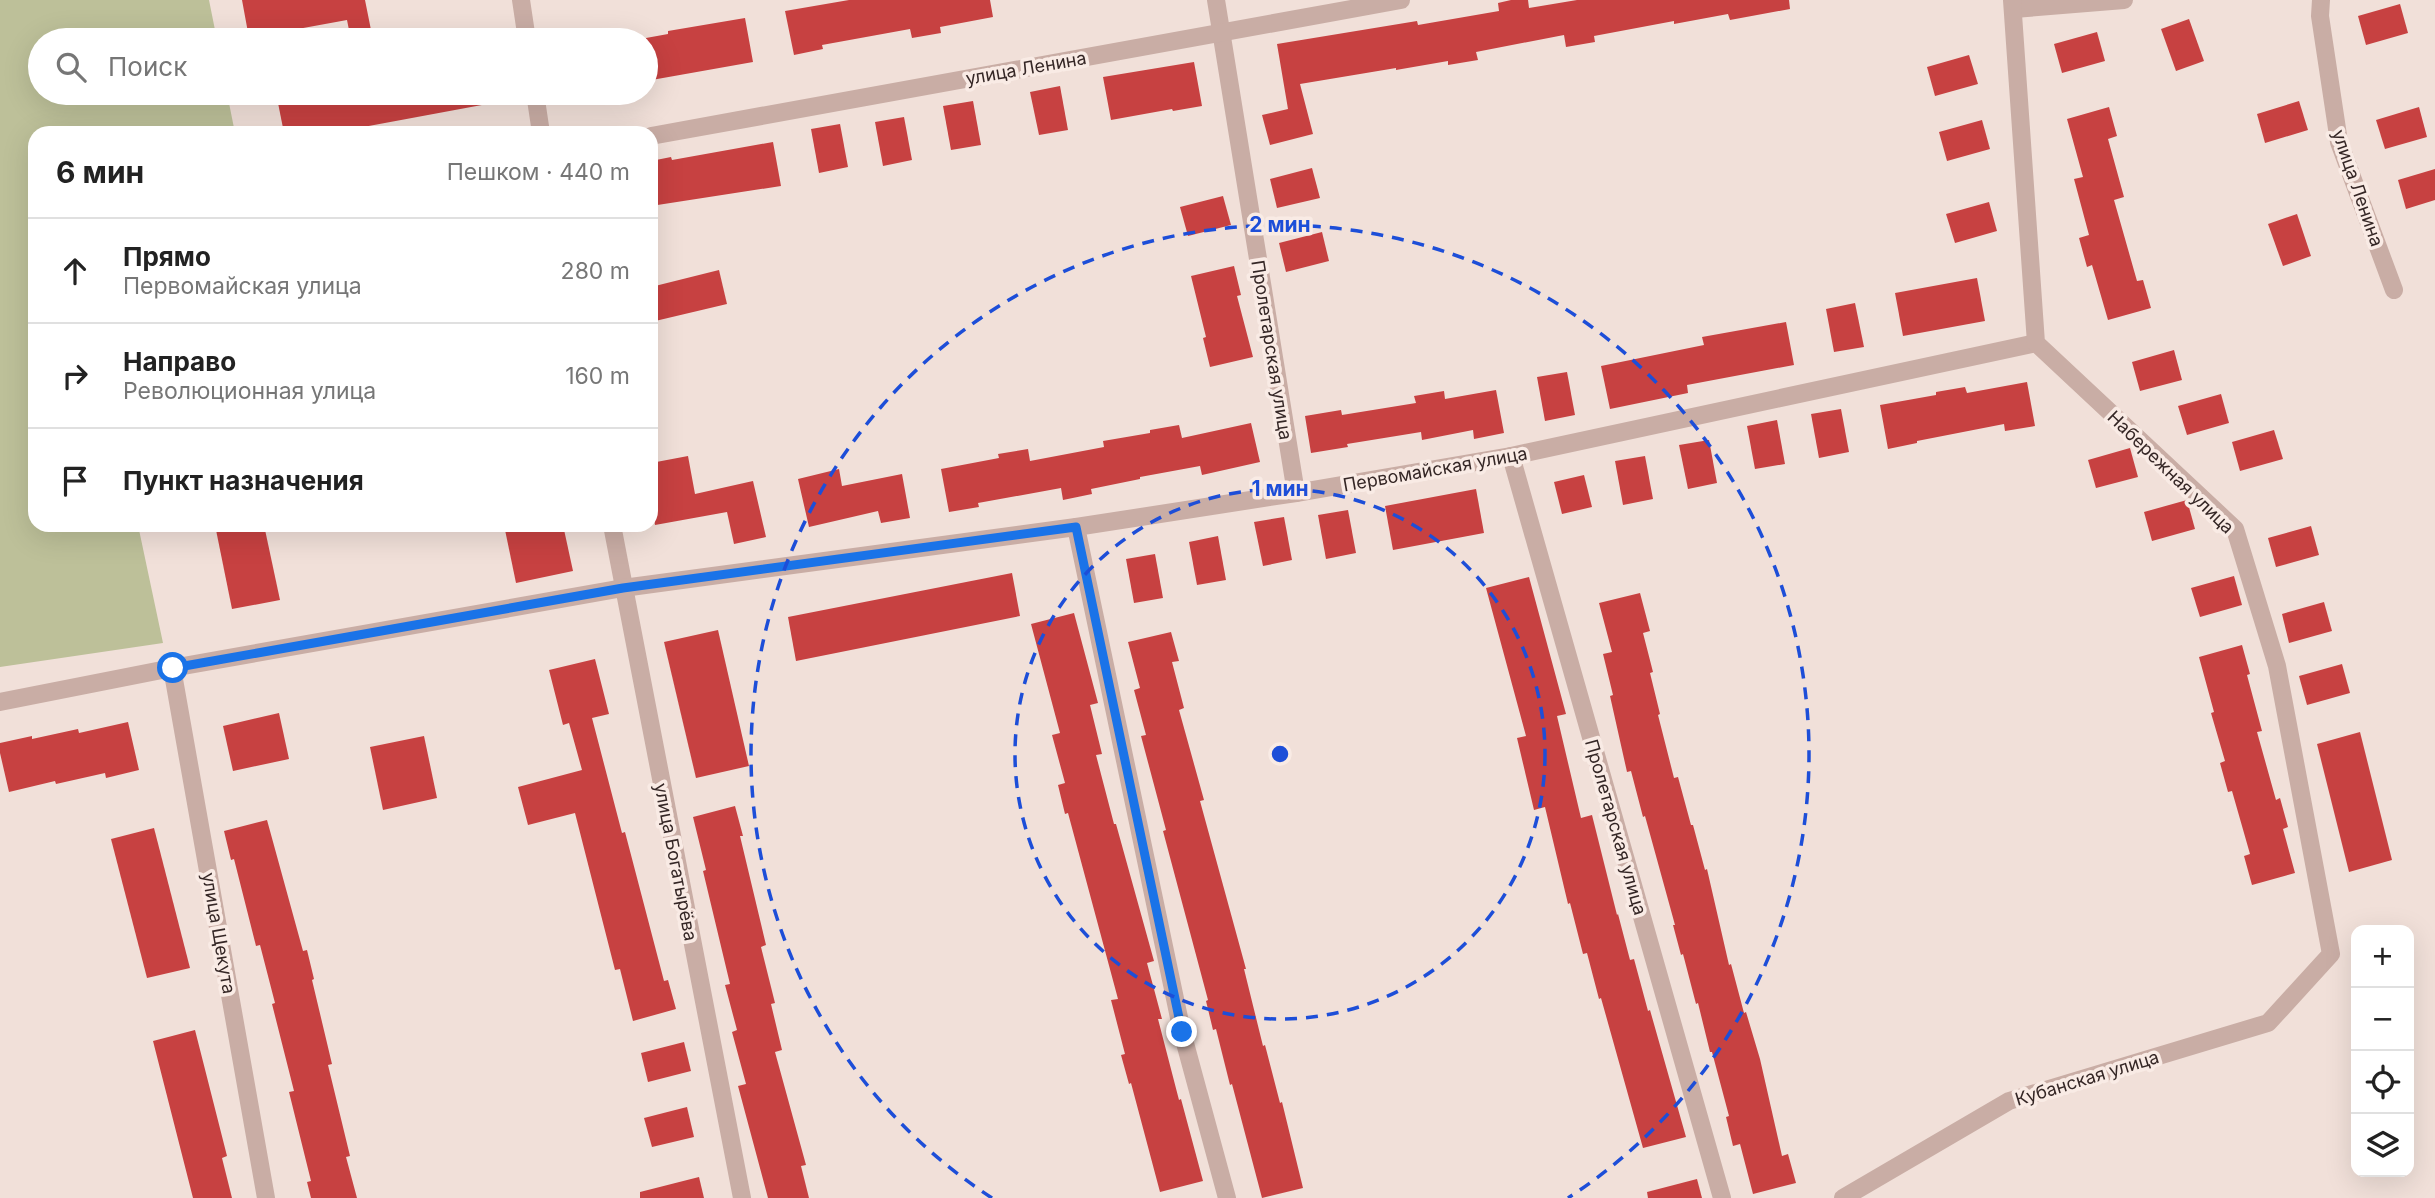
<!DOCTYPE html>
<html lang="ru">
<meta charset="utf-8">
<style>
:root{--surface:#fff;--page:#f6f6f6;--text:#222;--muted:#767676;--line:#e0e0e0}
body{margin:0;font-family:Inter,sans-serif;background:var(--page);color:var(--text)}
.controls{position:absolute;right:21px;bottom:21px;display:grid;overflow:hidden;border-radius:14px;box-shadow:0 7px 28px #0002}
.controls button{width:63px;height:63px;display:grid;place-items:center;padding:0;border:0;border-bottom:2px solid var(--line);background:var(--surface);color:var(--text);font:35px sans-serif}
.stop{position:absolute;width:21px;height:21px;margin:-16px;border:5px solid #1a73e8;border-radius:50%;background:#fff}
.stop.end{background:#1a73e8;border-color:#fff;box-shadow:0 2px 7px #0008}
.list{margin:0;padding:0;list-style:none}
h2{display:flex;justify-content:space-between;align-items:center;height:91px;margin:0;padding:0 28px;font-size:30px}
h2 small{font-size:23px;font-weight:400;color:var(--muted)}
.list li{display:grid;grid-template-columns:46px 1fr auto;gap:21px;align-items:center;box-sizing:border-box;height:105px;padding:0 28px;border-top:2px solid var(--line)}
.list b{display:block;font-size:26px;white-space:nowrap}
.list p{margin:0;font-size:23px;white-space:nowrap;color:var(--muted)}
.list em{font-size:23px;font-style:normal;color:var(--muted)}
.icon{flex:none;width:38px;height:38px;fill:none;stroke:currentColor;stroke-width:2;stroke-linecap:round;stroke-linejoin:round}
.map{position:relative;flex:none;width:2435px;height:1198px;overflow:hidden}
.search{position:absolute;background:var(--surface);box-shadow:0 7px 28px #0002;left:28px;top:28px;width:630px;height:77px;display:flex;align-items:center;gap:18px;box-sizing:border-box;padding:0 24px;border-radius:38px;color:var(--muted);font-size:26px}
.panel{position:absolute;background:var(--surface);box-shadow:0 7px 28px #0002;left:28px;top:126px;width:630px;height:406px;border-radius:21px}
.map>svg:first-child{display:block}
.green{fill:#bdc099}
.building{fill:#c74141}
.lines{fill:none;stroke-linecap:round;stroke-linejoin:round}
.minor{stroke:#c9ada5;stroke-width:18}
.route{stroke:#1a73e8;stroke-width:9}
.ring{fill:none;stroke:#1d4ed8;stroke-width:3.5;stroke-dasharray:12 9}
.labels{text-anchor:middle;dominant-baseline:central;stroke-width:7;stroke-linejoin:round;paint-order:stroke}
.street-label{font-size:18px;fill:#352726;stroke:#f9ebe5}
.centre{fill:#1d4ed8;stroke:#f9ebe5;stroke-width:3.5}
.ring-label{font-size:21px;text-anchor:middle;font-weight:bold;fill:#1d4ed8;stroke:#f9ebe5;stroke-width:7;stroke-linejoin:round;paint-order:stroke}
</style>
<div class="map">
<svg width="2435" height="1198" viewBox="0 0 2435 1198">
<rect width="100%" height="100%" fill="#f1e0d9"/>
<polygon class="green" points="0,0 209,0 217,40 40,40 40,93 227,93 235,133 35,133 35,525 138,525 163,643 0,667"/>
<g class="building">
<polygon points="242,0 365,0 373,40 351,40 347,20 249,38"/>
<polygon points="849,0 990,0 993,17 940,27 941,33 912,38 910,29 822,45 823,49 794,55 785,11"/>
<polygon points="1511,0 1528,0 1529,8 1577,0 1789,0 1790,9 1730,20 1728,14 1674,24 1674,21 1594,36 1595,42 1566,47 1564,35 1476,52 1478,60 1448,65 1448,61 1396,70 1396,68 1300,84 1313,134 1270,145 1262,115 1288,109 1277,44 1417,21 1418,25 1499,11 1498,3"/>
<polygon points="2400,4 2408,33 2366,45 2358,16"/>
<polygon points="745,18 753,62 646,81 646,38 668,34 668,31"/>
<polygon points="2189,19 2204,61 2176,71 2161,29"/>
<polygon points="2097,32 2105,61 2062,73 2054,44"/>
<polygon points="1969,55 1978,84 1935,96 1927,67"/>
<polygon points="1194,62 1202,106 1173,111 1172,109 1111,120 1103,77"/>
<polygon points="1060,86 1068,130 1039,135 1030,92"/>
<polygon points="276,93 497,93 498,102 331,133 284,133"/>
<polygon points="973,101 981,145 951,150 943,106"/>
<polygon points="2299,101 2308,130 2265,143 2257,114"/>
<polygon points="2109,107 2117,136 2108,139 2124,197 2114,200 2137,281 2143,280 2151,308 2108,320 2092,265 2087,267 2079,238 2089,235 2074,179 2083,177 2067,119"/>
<polygon points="2419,107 2427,137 2385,149 2376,120"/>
<polygon points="904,117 912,160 883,166 875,122"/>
<polygon points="1982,120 1990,149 1947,161 1939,132"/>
<polygon points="840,124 848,167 819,173 811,129"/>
<polygon points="773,142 781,186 651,206 651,161 671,157 672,160"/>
<polygon points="1312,168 1320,198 1277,208 1270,179"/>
<polygon points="2435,169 2435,200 2406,209 2398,180"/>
<polygon points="1223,196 1231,225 1188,236 1180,207"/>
<polygon points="1989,202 1997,231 1955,243 1946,214"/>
<polygon points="2297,214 2311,256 2283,266 2268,224"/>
<polygon points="1322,232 1329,261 1286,272 1279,243"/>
<polygon points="1234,266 1241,295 1237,296 1253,357 1210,367 1203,338 1206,337 1191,276"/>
<polygon points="719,270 727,304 651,322 651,287"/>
<polygon points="1977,278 1985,321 1903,336 1895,293"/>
<polygon points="1855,303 1864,347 1834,352 1826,309"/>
<polygon points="1786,322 1794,365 1687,385 1688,393 1610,409 1601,366 1704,345 1702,337"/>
<polygon points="2174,350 2182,380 2140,391 2132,362"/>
<polygon points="1567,372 1575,415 1545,421 1537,377"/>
<polygon points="2027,382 2035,426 2005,431 2004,424 1917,441 1917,443 1888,449 1880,405 1936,395 1936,392 1965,387 1967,393"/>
<polygon points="1496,390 1504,433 1474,439 1473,430 1422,440 1421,432 1347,444 1348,447 1311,453 1305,416 1341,410 1342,415 1416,403 1414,396 1444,391 1445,399"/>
<polygon points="2221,394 2229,423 2187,435 2178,406"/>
<polygon points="1841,409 1849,452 1819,458 1811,414"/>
<polygon points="1777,420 1785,464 1755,469 1747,426"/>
<polygon points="1251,423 1260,462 1202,475 1200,466 1140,477 1140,479 1091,489 1092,494 1063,500 1061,488 978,503 979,507 949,512 941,469 999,458 998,454 1028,449 1030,461 1104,447 1103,441 1150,433 1150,430 1179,425 1182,438"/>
<polygon points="2274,430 2283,459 2240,471 2232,442"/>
<polygon points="1709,440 1717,483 1688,489 1679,445"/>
<polygon points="2130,448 2138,477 2096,488 2088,460"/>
<polygon points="688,456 695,494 753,481 766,537 734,544 727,512 655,525 651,501 651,463"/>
<polygon points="1645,456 1653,499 1623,505 1615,461"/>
<polygon points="839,469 842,486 902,474 910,518 881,523 878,511 809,527 798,479"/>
<polygon points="1584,475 1592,507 1562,514 1554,482"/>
<polygon points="1476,489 1484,533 1393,550 1385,506"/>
<polygon points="2187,500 2195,529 2152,541 2144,512"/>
<polygon points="1348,510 1356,553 1326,559 1318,515"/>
<polygon points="1284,517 1292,560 1263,566 1254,522"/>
<polygon points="215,525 264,525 280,600 232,609"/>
<polygon points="504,525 563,525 573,571 516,583"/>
<polygon points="2311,526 2319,555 2276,567 2268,538"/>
<polygon points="1218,536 1226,580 1197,585 1189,542"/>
<polygon points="1155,554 1163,598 1134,603 1126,559"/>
<polygon points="1012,573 1020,616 796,661 788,617"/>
<polygon points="2234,576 2242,605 2200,617 2191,588"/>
<polygon points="1529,577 1566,714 1557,716 1581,818 1592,815 1617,915 1618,914 1630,960 1634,959 1648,1011 1650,1010 1686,1137 1643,1148 1601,998 1599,999 1587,953 1583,954 1570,903 1568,904 1545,807 1534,810 1517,738 1526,736 1486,588"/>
<polygon points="1640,593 1650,631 1643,633 1653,672 1650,673 1660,714 1658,715 1674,778 1678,777 1691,825 1693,825 1705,870 1707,869 1729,965 1731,964 1744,1013 1746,1012 1760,1059 1782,1156 1788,1154 1796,1183 1753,1194 1740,1144 1733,1146 1726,1117 1729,1116 1712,1052 1710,1052 1698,1003 1696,1004 1683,954 1681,955 1673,925 1675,925 1645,816 1643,817 1631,771 1627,772 1610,696 1613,695 1603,654 1612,652 1599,603"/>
<polygon points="2324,602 2332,631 2289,643 2282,614"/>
<polygon points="1074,613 1098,703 1090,705 1102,754 1096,755 1114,824 1116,824 1154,961 1147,963 1162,1019 1158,1019 1179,1100 1181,1099 1203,1181 1160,1192 1131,1083 1129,1084 1121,1055 1125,1054 1111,1000 1118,999 1068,813 1065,814 1058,785 1065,783 1052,735 1060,733 1031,624"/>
<polygon points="718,630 749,766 696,778 664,642"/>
<polygon points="1171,632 1179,661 1172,662 1184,708 1179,710 1204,800 1200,801 1246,969 1244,969 1263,1046 1265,1045 1280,1103 1282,1102 1303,1188 1262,1198 1232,1084 1230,1085 1216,1029 1213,1030 1206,1001 1208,1000 1163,831 1166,830 1141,736 1146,735 1134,690 1140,688 1128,642"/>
<polygon points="2242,645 2250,674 2247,675 2262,731 2257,732 2276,800 2280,798 2288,827 2283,829 2295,873 2252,885 2244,856 2250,854 2232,791 2228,792 2220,763 2225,761 2211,713 2214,712 2199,657"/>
<polygon points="595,659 609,714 592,718 622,833 625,832 664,981 668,980 676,1009 633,1021 620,969 615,970 575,813 528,825 518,787 582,770 569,723 563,725 549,670"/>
<polygon points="2342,664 2350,693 2307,705 2299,676"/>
<polygon points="279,713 289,759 233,771 223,726"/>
<polygon points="128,722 139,770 106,778 105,773 56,784 55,781 9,792 0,753 0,743 32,736 32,739 78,729 79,733"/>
<polygon points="2360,732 2392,860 2349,872 2317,744"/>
<polygon points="424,736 437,798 383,810 370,747"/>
<polygon points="735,806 743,836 740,836 766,945 761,947 775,1003 771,1004 782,1050 775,1052 806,1165 801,1166 809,1198 768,1198 738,1086 746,1084 732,1032 737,1030 725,985 730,984 703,871 706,870 693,817"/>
<polygon points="267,820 303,951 307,950 314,979 312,980 332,1064 328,1065 350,1156 346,1157 357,1198 311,1198 307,1182 311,1181 289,1092 294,1091 272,1004 275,1003 260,945 256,946 234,859 231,860 224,831"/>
<polygon points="154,828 190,968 147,978 111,839"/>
<polygon points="195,1030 227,1156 222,1158 232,1198 193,1198 153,1041"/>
<polygon points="684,1042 691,1071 648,1082 641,1053"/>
<polygon points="687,1107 694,1137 652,1147 644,1118"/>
<polygon points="699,1177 704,1198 640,1198 640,1192"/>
<polygon points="1697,1179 1702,1198 1648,1198 1647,1192"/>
</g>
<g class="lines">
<g class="minor">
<polyline points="521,0 527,40"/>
<polyline points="1216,0 1296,493"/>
<polyline points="2321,0 2320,16 2339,142 2394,290"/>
<polyline points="2014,9 2124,0"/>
<polyline points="535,93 541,133"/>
<polyline points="651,136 1401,0"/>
<polyline points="1511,456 1722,1198"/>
<polyline points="612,525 742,1198"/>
<polyline points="1076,527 1182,1032 1227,1198"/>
<polyline points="172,668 266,1198"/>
<polyline points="0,702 172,668 623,588 1076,527 1296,493 1511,456 2036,343"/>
<polyline points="1843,1198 2009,1101 2268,1023 2331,954 2277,666 2235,529 2036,343 2012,0"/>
</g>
</g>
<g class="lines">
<polyline class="route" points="173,668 623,588 1076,527 1182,1032"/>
</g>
<g class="ring">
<circle cx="1280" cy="754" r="265"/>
<path d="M992 1198A529 529 0 1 1 1568 1198"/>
</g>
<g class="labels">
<g class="street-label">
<text transform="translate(1026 68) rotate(-10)">улица Ленина</text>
<text transform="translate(2358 188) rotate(71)">улица Ленина</text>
<text transform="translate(1272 350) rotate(81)">Пролетарская улица</text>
<text transform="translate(1435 469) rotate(-10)">Первомайская улица</text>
<text transform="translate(2171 472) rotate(44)">Набережная улица</text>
<text transform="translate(1616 827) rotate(74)">Пролетарская улица</text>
<text transform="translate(676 862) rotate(79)">улица Богатырёва</text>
<text transform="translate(219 933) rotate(80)">улица Щекута</text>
<text transform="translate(2087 1078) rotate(-17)">Кубанская улица</text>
</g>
</g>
<circle cx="1280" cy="754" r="10" class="centre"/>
<g class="ring-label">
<text x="1280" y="232">2 мин</text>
<text x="1280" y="496">1 мин</text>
</g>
</svg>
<div class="controls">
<button>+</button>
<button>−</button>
<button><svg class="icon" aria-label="locate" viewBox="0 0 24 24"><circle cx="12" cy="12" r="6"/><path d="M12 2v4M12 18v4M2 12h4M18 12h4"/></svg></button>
<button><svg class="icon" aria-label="layers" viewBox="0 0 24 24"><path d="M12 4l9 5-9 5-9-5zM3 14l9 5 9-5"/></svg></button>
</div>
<div class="stop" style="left:173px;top:668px"></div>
<div class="stop end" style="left:1182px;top:1032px"></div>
<div class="search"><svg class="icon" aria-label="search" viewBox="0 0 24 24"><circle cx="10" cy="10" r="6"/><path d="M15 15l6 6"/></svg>Поиск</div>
<section class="panel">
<h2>6 мин<small>Пешком · 440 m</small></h2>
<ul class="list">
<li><svg class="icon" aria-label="ahead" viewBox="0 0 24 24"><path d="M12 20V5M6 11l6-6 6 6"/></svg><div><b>Прямо</b><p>Первомайская улица</p></div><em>280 m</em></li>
<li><svg class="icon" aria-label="right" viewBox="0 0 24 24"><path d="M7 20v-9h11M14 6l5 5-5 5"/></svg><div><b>Направо</b><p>Революционная улица</p></div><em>160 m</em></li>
<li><svg class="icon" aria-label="arrive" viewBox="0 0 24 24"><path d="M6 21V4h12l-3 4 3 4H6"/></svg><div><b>Пункт назначения</b></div></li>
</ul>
</section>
</div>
